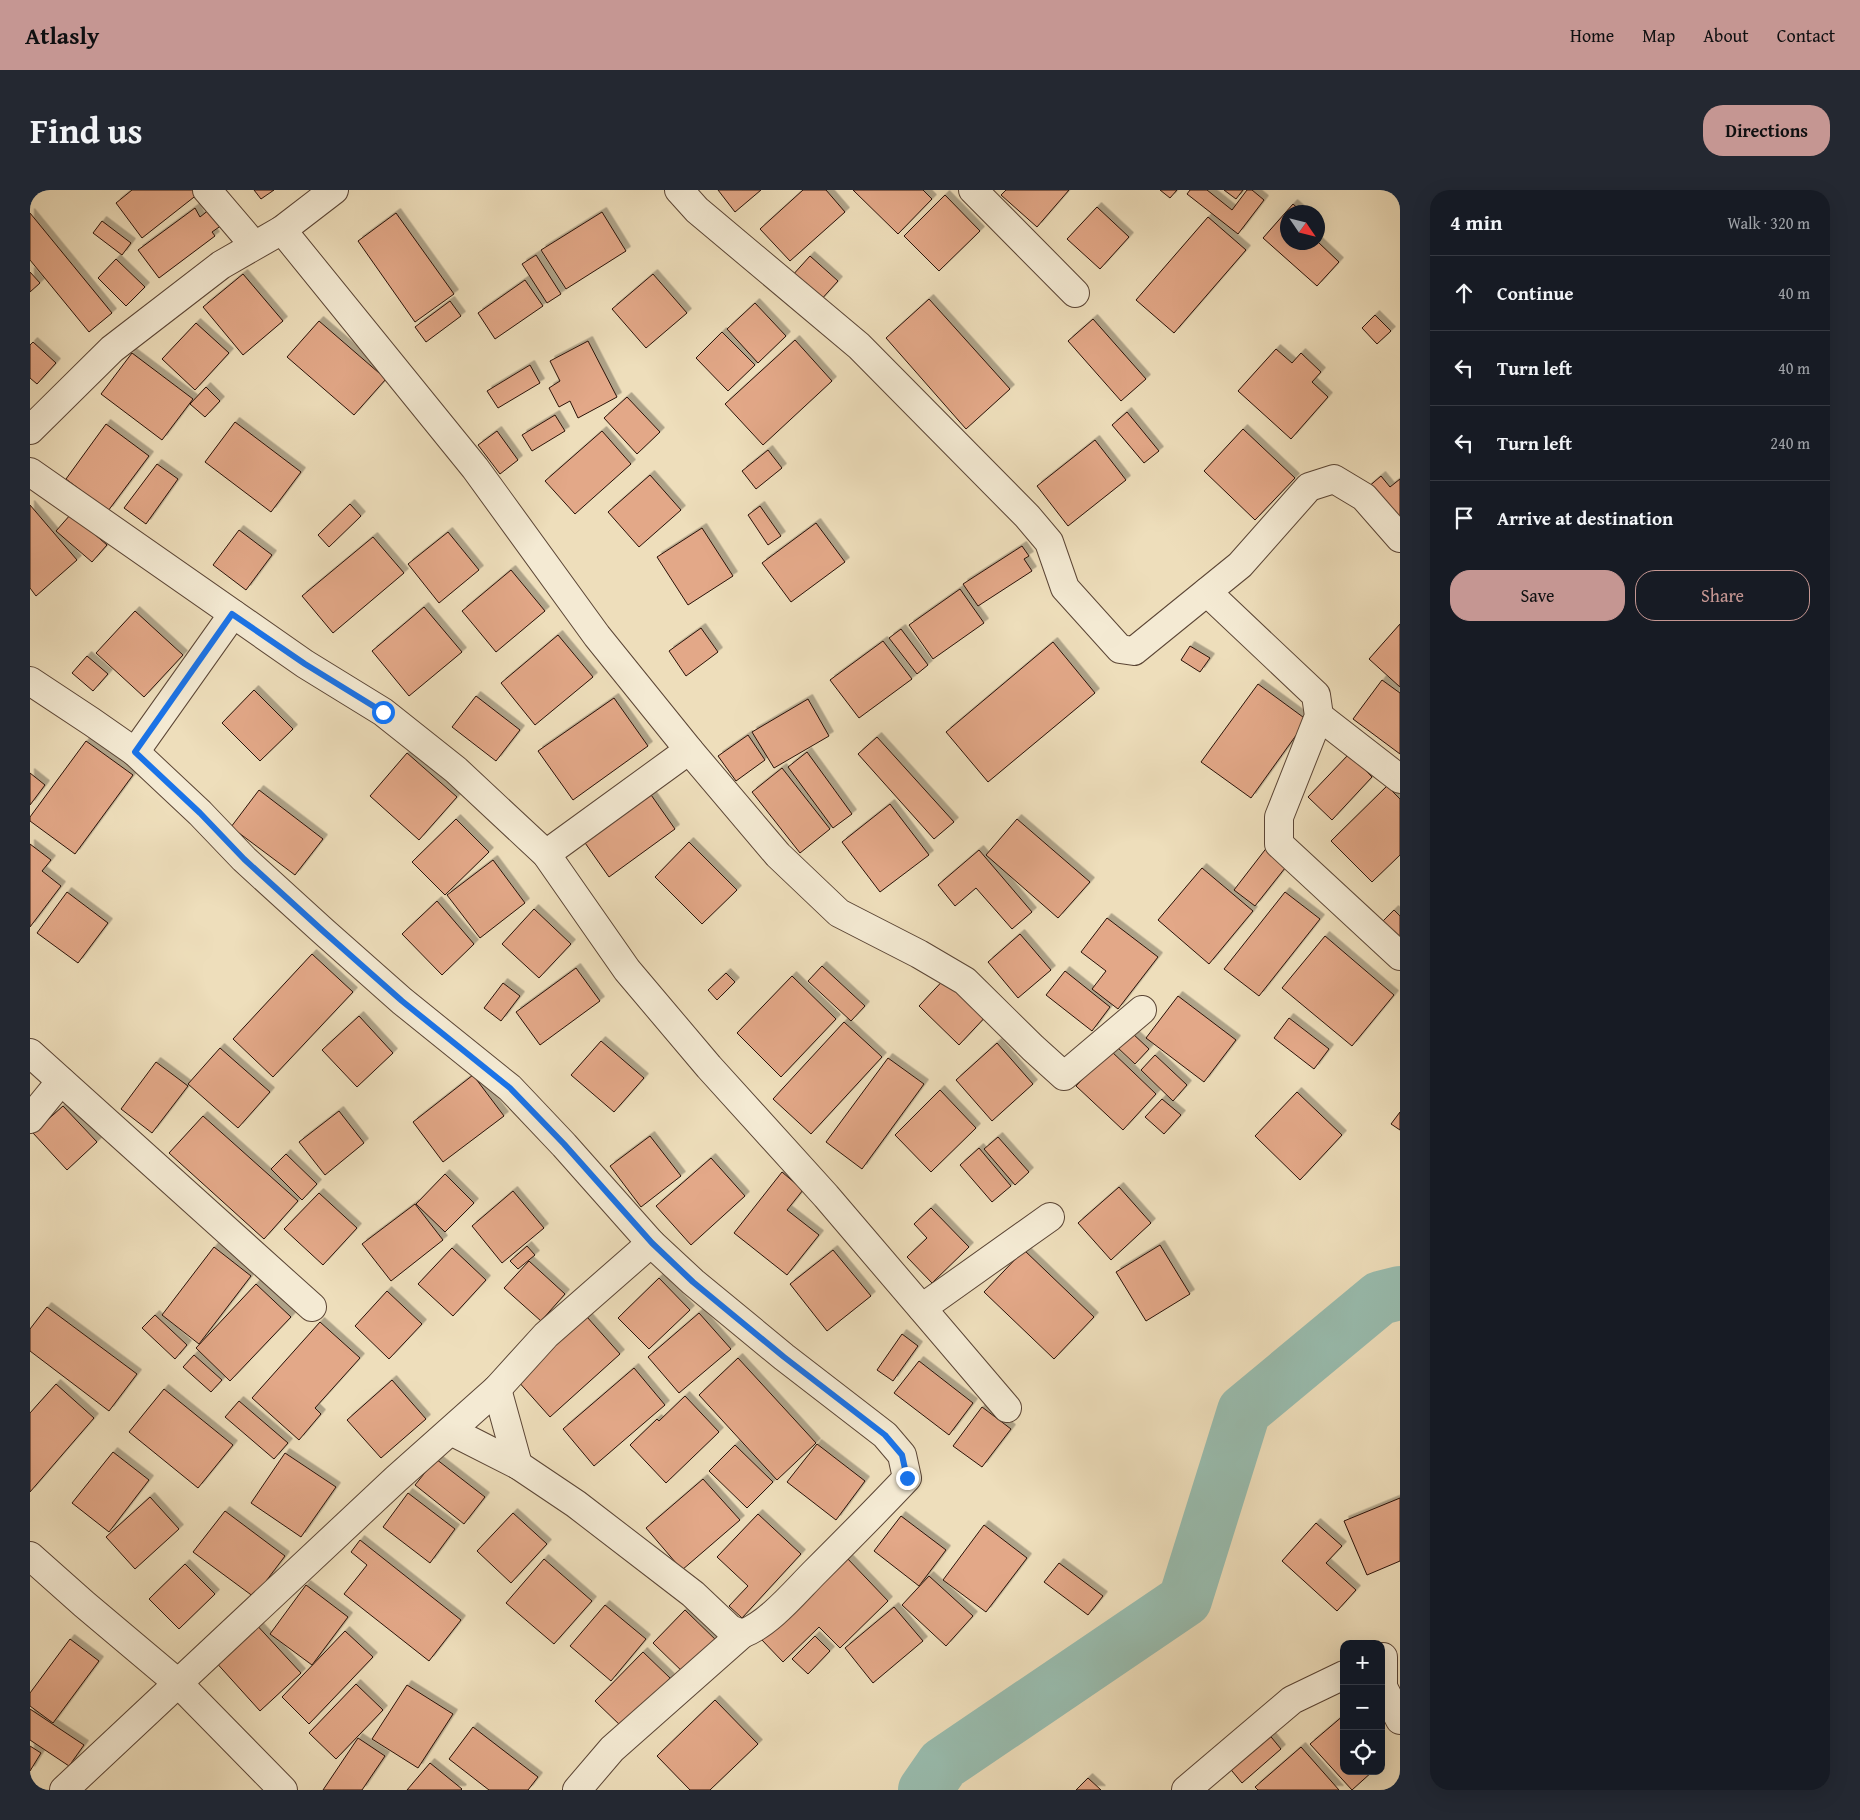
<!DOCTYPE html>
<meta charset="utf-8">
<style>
:root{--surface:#171b24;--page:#242831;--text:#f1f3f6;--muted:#9ea1a6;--line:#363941;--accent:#c59692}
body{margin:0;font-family:"Gentium Book Plus",serif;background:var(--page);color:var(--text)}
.controls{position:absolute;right:15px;bottom:15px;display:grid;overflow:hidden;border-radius:10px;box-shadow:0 5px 20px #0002}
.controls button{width:45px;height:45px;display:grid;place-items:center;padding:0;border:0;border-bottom:1px solid var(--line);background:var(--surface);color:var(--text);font:25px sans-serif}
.compass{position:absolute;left:1250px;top:15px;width:45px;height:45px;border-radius:50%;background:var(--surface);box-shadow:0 5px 20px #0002;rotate:125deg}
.stop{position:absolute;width:15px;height:15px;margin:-11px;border:4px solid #1a73e8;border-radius:50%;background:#fff}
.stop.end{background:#1a73e8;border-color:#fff;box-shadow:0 1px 5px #0008}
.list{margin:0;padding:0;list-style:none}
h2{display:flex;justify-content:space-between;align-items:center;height:65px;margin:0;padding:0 20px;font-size:21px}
h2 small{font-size:16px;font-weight:400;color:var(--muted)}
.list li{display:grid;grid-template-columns:32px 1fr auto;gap:15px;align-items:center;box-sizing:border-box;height:75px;padding:0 20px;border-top:1px solid var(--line)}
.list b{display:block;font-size:19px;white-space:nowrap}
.list em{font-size:16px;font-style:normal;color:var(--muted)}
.actions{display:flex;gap:10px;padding:15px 20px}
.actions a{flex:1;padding:11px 0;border:1px solid var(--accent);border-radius:20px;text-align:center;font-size:18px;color:var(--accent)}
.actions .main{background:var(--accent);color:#111}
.icon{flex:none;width:28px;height:28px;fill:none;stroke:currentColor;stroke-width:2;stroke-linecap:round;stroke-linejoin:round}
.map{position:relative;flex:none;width:1370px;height:1600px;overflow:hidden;border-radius:20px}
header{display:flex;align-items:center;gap:30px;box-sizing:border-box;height:70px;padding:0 25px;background:var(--accent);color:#111}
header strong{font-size:24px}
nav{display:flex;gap:28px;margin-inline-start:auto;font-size:18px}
.intro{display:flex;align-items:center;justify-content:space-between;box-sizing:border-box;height:120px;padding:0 30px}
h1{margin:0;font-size:35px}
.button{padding:12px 22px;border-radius:20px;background:var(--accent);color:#111;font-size:18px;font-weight:700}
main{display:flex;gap:30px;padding:0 30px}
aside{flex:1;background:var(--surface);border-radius:20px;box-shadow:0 5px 20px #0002}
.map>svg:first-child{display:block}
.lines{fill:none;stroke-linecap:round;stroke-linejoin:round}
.river{stroke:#99bcae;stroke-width:54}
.building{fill:#e3a888;stroke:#2a1208;filter:url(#shadow)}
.minor-casing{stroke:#5b4535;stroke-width:30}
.minor{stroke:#f4ead3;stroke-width:28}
.route{stroke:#1a73e8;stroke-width:6}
</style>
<header>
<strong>Atlasly</strong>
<nav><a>Home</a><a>Map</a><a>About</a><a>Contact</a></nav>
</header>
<div class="intro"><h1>Find us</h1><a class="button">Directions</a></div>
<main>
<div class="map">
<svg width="1370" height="1600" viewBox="0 0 1370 1600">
<defs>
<filter id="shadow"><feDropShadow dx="4.5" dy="-4.5" stdDeviation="0" flood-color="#0004"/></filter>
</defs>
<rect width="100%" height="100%" fill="#eedebb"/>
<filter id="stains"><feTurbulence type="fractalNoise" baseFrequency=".004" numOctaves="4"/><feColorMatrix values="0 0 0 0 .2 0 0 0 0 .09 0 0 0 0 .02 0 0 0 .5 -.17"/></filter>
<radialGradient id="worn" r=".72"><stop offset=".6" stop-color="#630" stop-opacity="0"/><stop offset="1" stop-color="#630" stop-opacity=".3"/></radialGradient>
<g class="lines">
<polyline class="river" points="895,1600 913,1574 1155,1410 1214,1221 1350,1108 1370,1103"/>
</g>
<g class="building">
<polygon points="102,0 173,0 112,48 86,13"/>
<polygon points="224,0 244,0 231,9"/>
<polygon points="688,0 731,0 705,22"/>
<polygon points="773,0 796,0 815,22 760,71 730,39"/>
<polygon points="823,0 893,0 902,9 868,44"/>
<polygon points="976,0 1039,0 1007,37 971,5"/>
<polygon points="1130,0 1147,0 1140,8"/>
<polygon points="1160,0 1177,0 1202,20 1217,0 1222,0 1234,10 1208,44 1157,4"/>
<polygon points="1194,0 1213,0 1206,9"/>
<polygon points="915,5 950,41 909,81 874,46"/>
<polygon points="1263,14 1272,22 1258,22 1258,52 1288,52 1309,72 1287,96 1233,48"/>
<polygon points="1067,17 1099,47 1070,79 1037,49"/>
<polygon points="165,18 170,27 180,19 192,35 182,42 185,46 129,88 108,60"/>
<polygon points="572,22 596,61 536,99 511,60"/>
<polygon points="0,23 82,123 59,142 0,70"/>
<polygon points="366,23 424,104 385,132 328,51"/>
<polygon points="1178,27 1216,60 1144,143 1106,110"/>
<polygon points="72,31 101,53 92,65 63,43"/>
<polygon points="506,65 531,104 517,113 492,74"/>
<polygon points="780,66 808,91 789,112 761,87"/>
<polygon points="86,69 115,97 96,116 68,88"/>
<polygon points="0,82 10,93 0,102"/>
<polygon points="213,84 253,131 213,165 173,117"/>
<polygon points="623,84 657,123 616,158 582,119"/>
<polygon points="495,90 513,116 465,149 448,123"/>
<polygon points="899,109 980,199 936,239 856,148"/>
<polygon points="420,111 431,126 396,152 385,137"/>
<polygon points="725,113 756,146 728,173 697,139"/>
<polygon points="1345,125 1361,141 1347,154 1332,138"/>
<polygon points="1063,129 1116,189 1091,211 1038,151"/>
<polygon points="289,131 356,189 324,225 257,167"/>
<polygon points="166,133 199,163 165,200 132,169"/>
<polygon points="692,142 725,175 698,201 666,168"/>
<polygon points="765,150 802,191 733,255 695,214"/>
<polygon points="558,151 587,207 548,228 540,211 529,217 519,198 530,191 520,171"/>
<polygon points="3,152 26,173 7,194 0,188 0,155"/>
<polygon points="1246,159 1262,173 1271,163 1291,182 1282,192 1298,207 1261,249 1208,201"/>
<polygon points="102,163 163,209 132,250 71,204"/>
<polygon points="500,175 510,193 468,218 457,201"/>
<polygon points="176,197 190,211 175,227 160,214"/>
<polygon points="597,207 630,242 607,264 574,228"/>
<polygon points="1097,222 1129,261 1114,273 1082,235"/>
<polygon points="525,225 535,241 502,261 492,245"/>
<polygon points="205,232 271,282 241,322 175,272"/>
<polygon points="76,234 119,266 78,321 36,289"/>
<polygon points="1213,239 1265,288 1225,330 1174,281"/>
<polygon points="467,241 488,270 470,284 448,255"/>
<polygon points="572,241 601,274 545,324 515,291"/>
<polygon points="1065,250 1096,290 1038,336 1007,296"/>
<polygon points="738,260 752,278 726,299 712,281"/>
<polygon points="127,274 148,289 116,334 94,318"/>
<polygon points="620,285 651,320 609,357 578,322"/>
<polygon points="1351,286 1360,297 1370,289 1370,327 1337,298"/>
<polygon points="320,314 331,326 299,357 288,345"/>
<polygon points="0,315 47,370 6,406 0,398"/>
<polygon points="730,316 751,346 738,355 718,325"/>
<polygon points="41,324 77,355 62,372 26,341"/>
<polygon points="786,333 815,372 761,412 732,373"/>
<polygon points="672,338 703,386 658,415 627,367"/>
<polygon points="209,340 242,365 216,400 183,375"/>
<polygon points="418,342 449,380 409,413 378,374"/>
<polygon points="343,347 374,383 303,443 272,406"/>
<polygon points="992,356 999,366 994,369 1002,381 948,416 933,394"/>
<polygon points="481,380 515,421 466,462 432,421"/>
<polygon points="930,399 954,433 903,469 879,435"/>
<polygon points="394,417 432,462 379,506 342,461"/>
<polygon points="105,421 153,465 114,507 66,463"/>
<polygon points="1370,434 1370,497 1339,469"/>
<polygon points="671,438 688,462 656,486 639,461"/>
<polygon points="871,439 898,475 887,484 859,448"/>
<polygon points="528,445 563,487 505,535 471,493"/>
<polygon points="853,451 882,489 829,528 800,490"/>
<polygon points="1023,452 1065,503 958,592 916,542"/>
<polygon points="1160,456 1180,468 1170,482 1151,470"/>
<polygon points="57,466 78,484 63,501 42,483"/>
<polygon points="1352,490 1370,503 1370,564 1323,529"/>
<polygon points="1228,494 1277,530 1221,608 1171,572"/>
<polygon points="224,500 263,539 230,571 192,533"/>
<polygon points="446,506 490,540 466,571 422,537"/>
<polygon points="584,508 618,556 543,610 508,561"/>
<polygon points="778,509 799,546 744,578 722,542"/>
<polygon points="718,545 735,570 706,591 688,566"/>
<polygon points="847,547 924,632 904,649 828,564"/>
<polygon points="56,551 103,585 45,664 0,631 0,627"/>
<polygon points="777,562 822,624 803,638 758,577"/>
<polygon points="377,563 427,607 389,650 340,606"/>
<polygon points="1319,564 1342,587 1302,630 1278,607"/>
<polygon points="752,578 800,639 770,663 722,602"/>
<polygon points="0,583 15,595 0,615"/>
<polygon points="1357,596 1370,609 1370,665 1342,692 1301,651"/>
<polygon points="229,600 293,649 265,685 201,637"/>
<polygon points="619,602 645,639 579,687 553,650"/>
<polygon points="860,614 899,665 850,702 812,652"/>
<polygon points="426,629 459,662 415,705 382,672"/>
<polygon points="987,629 1060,692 1028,728 956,665"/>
<polygon points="659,652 707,700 672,734 625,687"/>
<polygon points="0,654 21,670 12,681 31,696 0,737"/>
<polygon points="1238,656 1259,673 1225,716 1204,700"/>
<polygon points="949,660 1002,722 982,739 946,698 925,716 908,695"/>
<polygon points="463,670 495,713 450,748 417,705"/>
<polygon points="1172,678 1223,721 1179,774 1128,730"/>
<polygon points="37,702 78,733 48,773 7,743"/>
<polygon points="1255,702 1290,729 1229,806 1194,779"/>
<polygon points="407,711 444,754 412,785 372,744"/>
<polygon points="504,719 541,754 509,788 472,754"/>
<polygon points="1364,720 1370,726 1370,750 1352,732"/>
<polygon points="1077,728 1128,767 1088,819 1062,799 1076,781 1051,762"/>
<polygon points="990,744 1021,780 988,808 958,772"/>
<polygon points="1295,746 1364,805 1322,856 1252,798"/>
<polygon points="282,764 323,802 243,887 203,849"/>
<polygon points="792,776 835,816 821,831 778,791"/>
<polygon points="546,778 570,811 510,855 486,822"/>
<polygon points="1035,781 1080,817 1062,841 1016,805"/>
<polygon points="696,783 705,792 687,810 678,800"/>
<polygon points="920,783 960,822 929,855 889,816"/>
<polygon points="762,786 806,829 751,887 707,843"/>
<polygon points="473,793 490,806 471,831 454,818"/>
<polygon points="1148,806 1206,850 1174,892 1116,848"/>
<polygon points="329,826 363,863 327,897 292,860"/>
<polygon points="1259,828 1299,859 1284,879 1244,848"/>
<polygon points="814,832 852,867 781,944 743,909"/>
<polygon points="1101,842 1119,859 1105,874 1087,857"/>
<polygon points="571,851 614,888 584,922 541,885"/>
<polygon points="967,853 1003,894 962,931 926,890"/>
<polygon points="190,858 240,902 208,938 158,894"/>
<polygon points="1080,860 1126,904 1093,940 1046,896"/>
<polygon points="1125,865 1157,895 1143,911 1111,880"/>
<polygon points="858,868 894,894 832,979 796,952"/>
<polygon points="126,872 158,896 122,943 91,919"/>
<polygon points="443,885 474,926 413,972 383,932"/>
<polygon points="910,900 946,938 901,982 865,945"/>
<polygon points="1267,902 1312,945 1270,990 1225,946"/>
<polygon points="1132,909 1151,925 1134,944 1115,927"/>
<polygon points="33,916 67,952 37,980 3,943"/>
<polygon points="309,921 334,953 295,985 269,952"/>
<polygon points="1370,922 1370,940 1361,934"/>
<polygon points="173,926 268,1011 234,1049 139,963"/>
<polygon points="620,946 651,986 611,1017 580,976"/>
<polygon points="968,947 999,982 985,995 954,959"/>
<polygon points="949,958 981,996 962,1012 930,975"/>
<polygon points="256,964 287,994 272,1010 241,979"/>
<polygon points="681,968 715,1006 661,1055 626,1016"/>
<polygon points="752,982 773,1000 757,1020 789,1045 757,1085 704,1043"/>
<polygon points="415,984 444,1013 415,1042 386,1014"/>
<polygon points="1089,997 1121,1033 1081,1070 1048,1033"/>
<polygon points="483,1001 514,1038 472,1073 442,1036"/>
<polygon points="289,1003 327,1038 293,1075 254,1039"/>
<polygon points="385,1014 413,1050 361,1091 332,1054"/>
<polygon points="901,1018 939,1057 902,1093 877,1067 897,1048 884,1034"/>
<polygon points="1130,1055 1160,1104 1116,1131 1086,1082"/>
<polygon points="497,1056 505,1065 488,1079 480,1071"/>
<polygon points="184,1057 221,1086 169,1154 132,1125"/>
<polygon points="422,1058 456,1090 423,1126 388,1094"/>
<polygon points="803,1060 841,1106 797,1141 760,1094"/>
<polygon points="994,1060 1064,1127 1024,1169 954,1102"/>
<polygon points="499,1071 535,1104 511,1131 474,1098"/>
<polygon points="629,1088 660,1120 619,1159 588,1128"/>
<polygon points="226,1094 261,1127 200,1191 166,1158"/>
<polygon points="357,1101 392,1134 359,1169 325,1136"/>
<polygon points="17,1117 107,1184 79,1221 0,1161 0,1139"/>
<polygon points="669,1123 701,1159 649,1203 618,1167"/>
<polygon points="125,1125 157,1155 145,1169 112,1138"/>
<polygon points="557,1127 590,1164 520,1227 487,1190"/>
<polygon points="290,1132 330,1168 285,1218 291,1224 269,1250 222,1208"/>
<polygon points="872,1144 888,1156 863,1191 847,1180"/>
<polygon points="164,1165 192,1190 181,1202 153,1177"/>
<polygon points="708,1168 786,1253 747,1290 669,1205"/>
<polygon points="889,1171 943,1213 919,1245 864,1203"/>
<polygon points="604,1178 635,1215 564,1276 533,1239"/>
<polygon points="362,1190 396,1229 351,1268 317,1230"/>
<polygon points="26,1194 64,1228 0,1302 0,1223"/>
<polygon points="134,1199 203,1255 168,1298 99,1242"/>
<polygon points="655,1206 689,1242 636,1293 600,1255 627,1229 629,1231"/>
<polygon points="209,1211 258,1253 244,1269 195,1227"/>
<polygon points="952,1217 981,1239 952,1277 923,1256"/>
<polygon points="787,1254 835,1291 806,1330 757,1292"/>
<polygon points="705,1255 743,1292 717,1318 679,1281"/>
<polygon points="83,1262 119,1290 79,1342 42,1313"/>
<polygon points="255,1263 306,1297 271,1347 221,1313"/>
<polygon points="406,1269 455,1307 434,1334 385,1295"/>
<polygon points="673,1289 710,1330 652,1380 616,1338"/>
<polygon points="378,1303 425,1339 400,1373 353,1337"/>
<polygon points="120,1307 149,1339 105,1379 76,1347"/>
<polygon points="1370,1308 1370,1371 1337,1385 1314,1331"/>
<polygon points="195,1321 255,1366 224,1407 163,1362"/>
<polygon points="483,1323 517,1354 481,1393 447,1361"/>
<polygon points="728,1324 771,1364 712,1428 699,1416 718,1396 687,1367"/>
<polygon points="871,1326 916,1360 889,1396 844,1361"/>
<polygon points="1286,1333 1312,1356 1296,1373 1326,1400 1307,1421 1252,1371"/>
<polygon points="954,1335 997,1368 956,1422 913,1390"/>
<polygon points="330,1350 431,1430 399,1471 314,1404 337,1375 321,1362"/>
<polygon points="816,1367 858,1411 810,1458 789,1437 753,1472 731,1449"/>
<polygon points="514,1369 562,1411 524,1454 476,1413"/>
<polygon points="1029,1373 1073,1406 1058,1425 1014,1392"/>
<polygon points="155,1374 185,1404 149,1439 119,1409"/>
<polygon points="899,1386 943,1426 916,1456 872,1415"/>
<polygon points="276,1395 318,1427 282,1475 240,1444"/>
<polygon points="575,1415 616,1449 581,1491 540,1456"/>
<polygon points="864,1417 893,1451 843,1493 815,1458"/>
<polygon points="655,1420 690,1454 658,1487 623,1453"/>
<polygon points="223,1431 271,1483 230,1521 183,1469"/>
<polygon points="315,1441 343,1467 279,1534 252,1507"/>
<polygon points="785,1446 800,1461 778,1484 762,1469"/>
<polygon points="40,1449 69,1471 23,1533 0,1516 0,1503"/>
<polygon points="613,1462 640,1488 592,1537 565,1511"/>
<polygon points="326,1494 353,1520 306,1569 279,1543"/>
<polygon points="377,1495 423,1524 388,1578 342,1549"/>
<polygon points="685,1510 728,1554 680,1600 660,1600 627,1566"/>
<polygon points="0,1519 54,1555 39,1576 0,1550"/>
<polygon points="1314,1525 1314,1581 1343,1581 1322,1600 1280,1554"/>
<polygon points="443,1537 508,1587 498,1600 459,1600 419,1569"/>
<polygon points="1237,1542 1251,1559 1212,1593 1197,1575"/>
<polygon points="328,1548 355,1566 332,1600 293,1600"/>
<polygon points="0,1556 11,1563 0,1581"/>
<polygon points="1271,1557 1309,1600 1228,1600 1225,1597"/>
<polygon points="400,1573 432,1599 431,1600 377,1600"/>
<polygon points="1058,1588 1071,1600 1046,1600"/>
</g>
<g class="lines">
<g class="minor-casing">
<g id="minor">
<polyline points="177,0 224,55"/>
<polyline points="649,0 667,20 829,156 997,326 1019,352 1035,398 1090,459 1104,461 1210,375 1279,297 1304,289 1334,307 1370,348"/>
<polyline points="943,0 1045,103"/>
<polyline points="252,40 445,278 567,446 659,560 748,665 809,723 889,764 935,791 1003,858 1034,886 1112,820"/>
<polyline points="0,240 82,159 191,75 252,40 304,0"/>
<polyline points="0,282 275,474 353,522 426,580 516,664 597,780 679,877 796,1006 977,1218"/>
<polyline points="1177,402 1286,505 1289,526 1249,627 1249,654 1370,766"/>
<path d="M0 491 62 532 105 562 170 623 214 669 293 741 372 811 480 898 534 955 621 1053 663 1092 754 1167 855 1245 872 1265 877 1288C847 1320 816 1351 785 1382 765 1402 739 1434 712 1444L582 1559 547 1600"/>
<polyline points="1289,526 1370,589"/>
<polyline points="105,562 203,424"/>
<polyline points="516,664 659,560"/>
<polyline points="0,863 282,1117"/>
<polyline points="0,929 31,891"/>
<polyline points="892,1118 1020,1027"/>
<polyline points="467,1199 488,1275"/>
<polyline points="421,1241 488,1275 546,1314 663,1404 700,1439 712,1444"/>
<polyline points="0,1366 54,1414 149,1494 253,1600"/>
<polyline points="1353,1467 1353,1497 1370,1530"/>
<polyline points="34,1600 366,1289 467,1199 516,1145 621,1053"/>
<polyline points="1156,1600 1262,1510 1314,1485"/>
</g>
</g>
<use href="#minor" class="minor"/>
</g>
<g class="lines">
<polyline class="route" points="353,522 275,474 202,424 105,562 170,623 214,669 293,741 372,811 480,898 534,954 622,1053 663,1092 754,1167 855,1245 872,1265 877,1288"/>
</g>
<rect width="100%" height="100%" filter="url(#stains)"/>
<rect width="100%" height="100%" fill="url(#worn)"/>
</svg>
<div class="controls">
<button>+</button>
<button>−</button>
<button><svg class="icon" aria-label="locate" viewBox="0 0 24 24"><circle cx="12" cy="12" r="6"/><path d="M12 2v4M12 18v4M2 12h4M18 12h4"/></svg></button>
</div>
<svg class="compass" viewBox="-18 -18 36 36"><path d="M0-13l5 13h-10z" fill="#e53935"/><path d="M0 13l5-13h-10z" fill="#9ea1a6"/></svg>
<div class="stop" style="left:353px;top:522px"></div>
<div class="stop end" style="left:877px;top:1288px"></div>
</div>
<aside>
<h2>4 min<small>Walk · 320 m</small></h2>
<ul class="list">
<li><svg class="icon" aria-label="ahead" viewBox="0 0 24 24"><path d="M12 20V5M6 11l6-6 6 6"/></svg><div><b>Continue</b></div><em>40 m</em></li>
<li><svg class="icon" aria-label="left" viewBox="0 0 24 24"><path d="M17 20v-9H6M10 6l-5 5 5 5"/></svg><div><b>Turn left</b></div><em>40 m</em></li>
<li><svg class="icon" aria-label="left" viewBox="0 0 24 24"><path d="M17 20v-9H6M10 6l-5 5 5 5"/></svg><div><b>Turn left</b></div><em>240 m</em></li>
<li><svg class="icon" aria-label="arrive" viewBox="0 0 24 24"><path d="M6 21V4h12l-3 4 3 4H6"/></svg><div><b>Arrive at destination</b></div></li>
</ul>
<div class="actions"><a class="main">Save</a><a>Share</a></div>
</aside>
</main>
